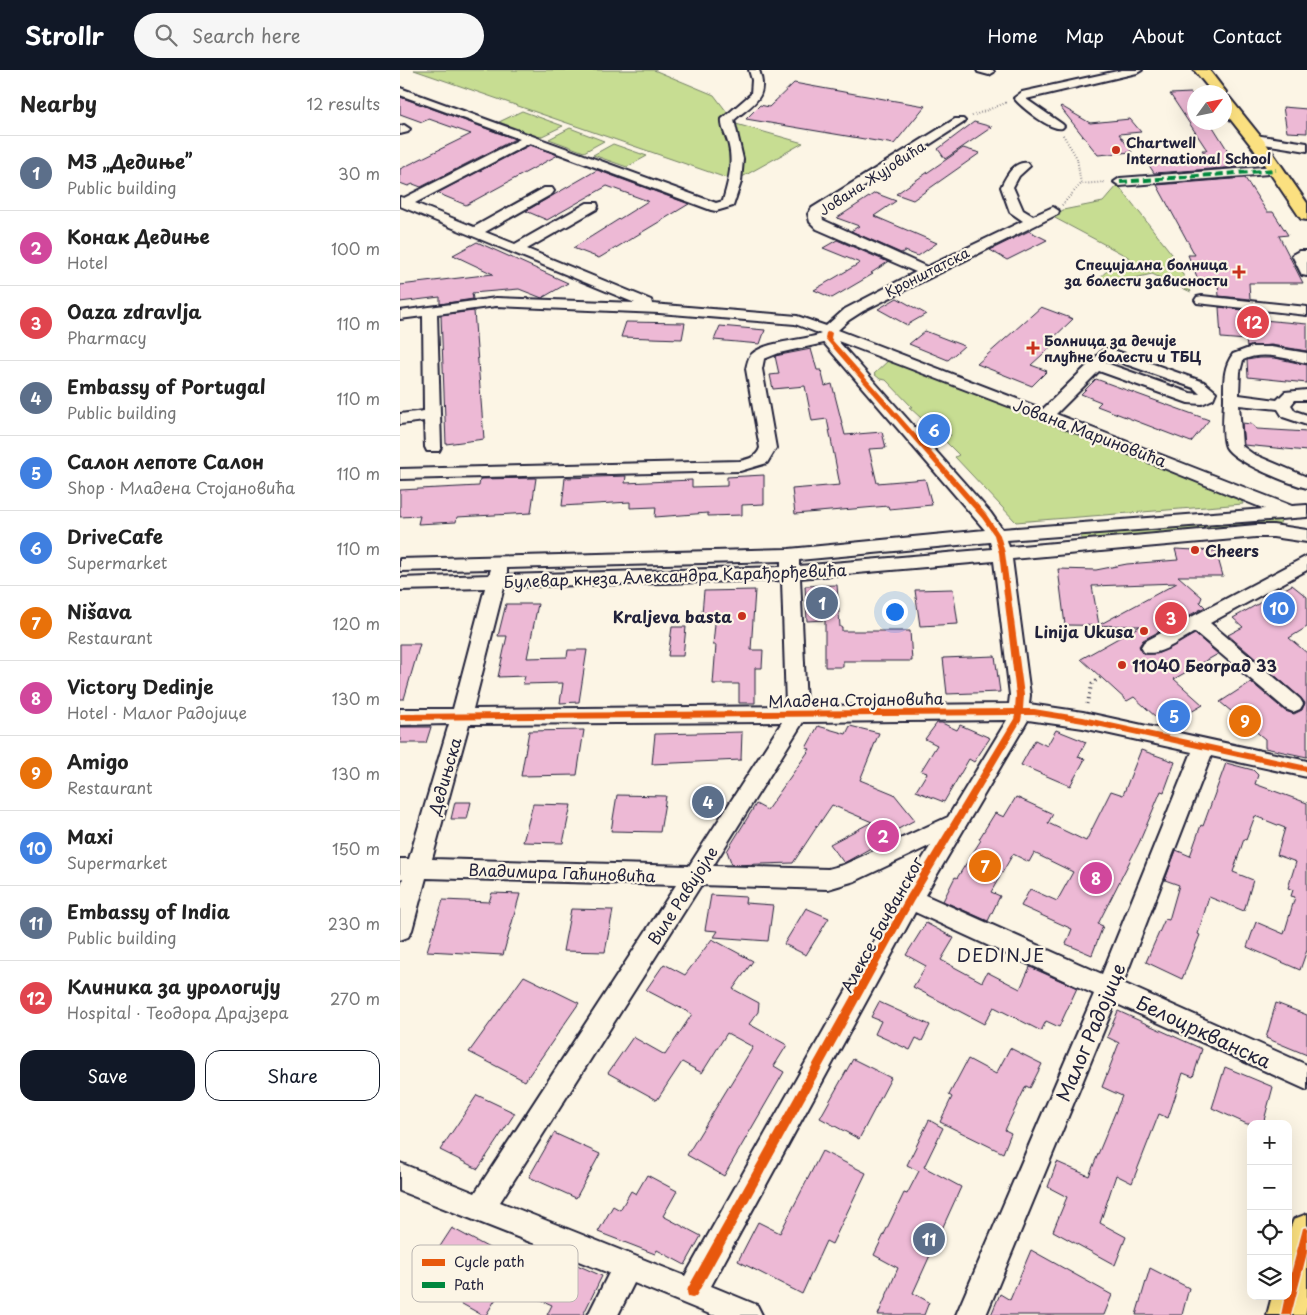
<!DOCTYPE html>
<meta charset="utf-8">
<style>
:root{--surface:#fff;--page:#f6f6f6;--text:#222;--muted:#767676;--line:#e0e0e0;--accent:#111827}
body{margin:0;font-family:"Playpen Sans",sans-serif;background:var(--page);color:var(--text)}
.controls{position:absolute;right:15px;bottom:15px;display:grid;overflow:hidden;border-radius:10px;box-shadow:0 5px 20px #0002}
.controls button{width:45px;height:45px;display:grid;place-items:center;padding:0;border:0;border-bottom:1px solid var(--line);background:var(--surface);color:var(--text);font:25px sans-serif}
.compass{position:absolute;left:787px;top:15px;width:45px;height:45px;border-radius:50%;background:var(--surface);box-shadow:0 5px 20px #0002;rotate:57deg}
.you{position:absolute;left:494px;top:541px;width:18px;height:18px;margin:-12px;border:4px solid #fff;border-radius:50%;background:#1a73e8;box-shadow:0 0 0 8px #1a73e833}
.badge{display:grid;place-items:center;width:32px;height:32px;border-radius:50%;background:var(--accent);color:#fff;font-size:16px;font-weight:700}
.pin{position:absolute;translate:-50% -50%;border:2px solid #fff;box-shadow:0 1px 5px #0006}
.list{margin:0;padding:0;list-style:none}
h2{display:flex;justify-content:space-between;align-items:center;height:65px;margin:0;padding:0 20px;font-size:21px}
h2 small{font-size:16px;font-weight:400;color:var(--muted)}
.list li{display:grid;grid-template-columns:32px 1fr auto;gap:15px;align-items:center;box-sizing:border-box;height:75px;padding:0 20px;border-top:1px solid var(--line)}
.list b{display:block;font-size:19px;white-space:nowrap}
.list p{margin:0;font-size:16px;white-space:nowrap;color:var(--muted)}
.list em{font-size:16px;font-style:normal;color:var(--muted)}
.actions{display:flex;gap:10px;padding:15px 20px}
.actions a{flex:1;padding:11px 0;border:1px solid var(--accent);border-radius:15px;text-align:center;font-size:18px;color:var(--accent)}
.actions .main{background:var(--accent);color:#fff}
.icon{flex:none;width:28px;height:28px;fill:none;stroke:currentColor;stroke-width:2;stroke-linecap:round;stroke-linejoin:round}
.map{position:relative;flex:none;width:907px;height:1245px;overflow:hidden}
header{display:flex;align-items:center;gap:30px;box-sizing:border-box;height:70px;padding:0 25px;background:var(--accent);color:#fff}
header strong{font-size:24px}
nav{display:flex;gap:28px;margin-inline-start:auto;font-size:18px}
.search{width:350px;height:45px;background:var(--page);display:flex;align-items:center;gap:12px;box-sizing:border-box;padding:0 18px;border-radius:28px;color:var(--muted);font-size:19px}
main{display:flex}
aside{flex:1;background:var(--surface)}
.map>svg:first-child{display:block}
.green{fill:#c7dd92;stroke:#748066}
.building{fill:#edb9d5;stroke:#22223b;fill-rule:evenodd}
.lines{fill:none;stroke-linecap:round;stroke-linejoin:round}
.minor-casing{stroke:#22223b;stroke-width:4}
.major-casing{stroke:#22223b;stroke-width:4}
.path-far1{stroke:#22223b;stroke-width:2;stroke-dasharray:0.5 2.5;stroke-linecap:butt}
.path{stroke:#22223b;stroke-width:3;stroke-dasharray:1 4;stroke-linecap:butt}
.minor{fill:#fcf5e5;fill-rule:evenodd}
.major{fill:#fbe080;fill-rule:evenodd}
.quiet{stroke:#00873e;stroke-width:4;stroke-dasharray:8 4;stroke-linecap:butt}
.cycleway-casing{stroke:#fcf5e5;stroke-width:3}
.cycleway{fill:#e8590c;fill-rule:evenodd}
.poi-dot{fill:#c8321e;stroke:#fcf5e5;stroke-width:2}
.labels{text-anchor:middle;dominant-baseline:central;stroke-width:4.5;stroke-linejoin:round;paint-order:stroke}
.far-poi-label{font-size:14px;font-weight:bold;fill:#22223b;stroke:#fcf5e5;text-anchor:start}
.far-street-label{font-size:14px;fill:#22223b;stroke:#fcf5e5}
.street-label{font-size:16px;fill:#22223b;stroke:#fcf5e5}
.poi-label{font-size:16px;font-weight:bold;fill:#22223b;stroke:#fcf5e5;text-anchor:start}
.neighbourhood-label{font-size:18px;letter-spacing:1px;fill:#22223b;stroke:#fcf5e5}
.near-street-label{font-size:19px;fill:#22223b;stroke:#fcf5e5}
.key{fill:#fcf5e5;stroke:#bbb6b2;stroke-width:1}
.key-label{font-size:14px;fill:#22223b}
</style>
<header>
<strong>Strollr</strong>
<div class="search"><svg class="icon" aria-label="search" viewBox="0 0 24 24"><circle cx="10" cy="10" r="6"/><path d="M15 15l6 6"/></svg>Search here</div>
<nav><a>Home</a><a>Map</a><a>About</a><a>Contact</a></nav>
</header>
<main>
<aside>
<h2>Nearby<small>12 results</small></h2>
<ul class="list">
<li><span class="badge" style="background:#5c6f8a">1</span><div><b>МЗ „Дедиње”</b><p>Public building</p></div><em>30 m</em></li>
<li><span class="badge" style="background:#d1479c">2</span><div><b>Конак Дедиње</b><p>Hotel</p></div><em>100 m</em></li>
<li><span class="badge" style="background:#e0444e">3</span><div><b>Oaza zdravlja</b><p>Pharmacy</p></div><em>110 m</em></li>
<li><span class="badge" style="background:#5c6f8a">4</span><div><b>Embassy of Portugal</b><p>Public building</p></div><em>110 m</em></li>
<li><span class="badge" style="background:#3f7fe0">5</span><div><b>Салон лепоте Салон</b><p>Shop · Младена Стојановића</p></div><em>110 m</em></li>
<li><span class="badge" style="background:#3f7fe0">6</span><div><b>DriveCafe</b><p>Supermarket</p></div><em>110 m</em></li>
<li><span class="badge" style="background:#e8710a">7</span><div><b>Nišava</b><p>Restaurant</p></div><em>120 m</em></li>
<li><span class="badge" style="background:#d1479c">8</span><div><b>Victory Dedinje</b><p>Hotel · Малог Радојице</p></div><em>130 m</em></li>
<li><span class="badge" style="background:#e8710a">9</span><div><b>Amigo</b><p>Restaurant</p></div><em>130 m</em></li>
<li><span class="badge" style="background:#3f7fe0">10</span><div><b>Maxi</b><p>Supermarket</p></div><em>150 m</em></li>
<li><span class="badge" style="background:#5c6f8a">11</span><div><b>Embassy of India</b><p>Public building</p></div><em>230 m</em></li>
<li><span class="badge" style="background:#e0444e">12</span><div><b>Клиника за урологију</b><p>Hospital · Теодора Драјзера</p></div><em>270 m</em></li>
</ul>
<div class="actions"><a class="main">Save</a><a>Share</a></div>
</aside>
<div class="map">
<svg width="907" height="1245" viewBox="0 0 907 1245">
<rect width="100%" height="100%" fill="#fcf5e5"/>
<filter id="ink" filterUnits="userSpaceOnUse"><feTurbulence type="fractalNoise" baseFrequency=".02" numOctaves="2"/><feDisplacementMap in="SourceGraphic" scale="10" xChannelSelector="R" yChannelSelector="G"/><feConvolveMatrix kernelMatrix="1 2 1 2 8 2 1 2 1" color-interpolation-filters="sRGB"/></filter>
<g filter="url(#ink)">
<g class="green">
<polygon points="14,0 254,0 314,25 336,54 403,73 335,111"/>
<polygon points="122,41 163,56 140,67 99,52"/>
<polygon points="170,58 204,71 184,82 149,69"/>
<polygon points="213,74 247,86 227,97 193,85"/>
<polygon points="718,115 775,188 791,222 752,204 722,211 692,215 710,198 730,188 653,147 663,140 703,132"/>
<polygon points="490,289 840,428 843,434 616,452 555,387 559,385 543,369 551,365 542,356 533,359 509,337 512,337 486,310 480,309 474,304"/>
<polygon points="882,447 879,456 682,472 680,464"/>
</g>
<g class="building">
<polygon points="394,13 455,24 525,36 494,74 346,49 360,35 369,37"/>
<polygon points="791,23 794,28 794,52 810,52 838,97 754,103 747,92 777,90 774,86 805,84 802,80 807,80 770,24"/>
<polygon points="0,27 115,69 21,117 13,114 8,116 0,113 0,99 71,64 29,49 22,52 0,44"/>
<polygon points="661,36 690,53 730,49 741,62 719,64 732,82 698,85 660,37"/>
<polygon points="883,37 907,39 907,63 887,62"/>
<polygon points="574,52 592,57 545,89 538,79"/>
<polygon points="130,75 158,85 66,135 37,123"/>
<polygon points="563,78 580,83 513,130 496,124"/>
<polygon points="197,100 289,134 199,188 173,178 248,131 207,116 147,150 126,141"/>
<polygon points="845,108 867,142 873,142 888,165 879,166 903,213 849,213 850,229 819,226 818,214 800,214 788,185 795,185 757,115"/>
<polygon points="475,123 496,131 474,146 537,173 518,186 505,181 501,183 451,161 459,156 437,148"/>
<polygon points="629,161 647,170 607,190 590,180"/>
<polygon points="437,170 488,192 471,203 473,204 432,228 414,220 460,193 423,178"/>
<polygon points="77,172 168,213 142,228 119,219 72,223 73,229 40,234 40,227 0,232 0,215 93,204 53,185"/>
<polygon points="497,228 526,244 507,255 478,239"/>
<polygon points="641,237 673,249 648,273 653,275 631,295 647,301 632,316 577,294"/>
<polygon points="819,237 851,241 852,246 863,247 863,250 907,254 907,281 871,275 847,277 846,270 821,268"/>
<polygon points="74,241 84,369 46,374 41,245"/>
<polygon points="226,252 285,253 282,269 221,267"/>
<polygon points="320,256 365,260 360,274 314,270"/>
<polygon points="525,261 564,276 548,290 509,274"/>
<polygon points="411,279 417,300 421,300 425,316 432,314 445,365 482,362 486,378 469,379 477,413 525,409 532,435 489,439 488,436 395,444 392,419 440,415 427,349 412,351 405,316 373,319 370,305 379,304 375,286"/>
<polygon points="859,288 875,288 907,295 907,313 848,307 847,290"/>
<polygon points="696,309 809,350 791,372 697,336 701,332 681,324"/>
<polygon points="842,353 851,354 857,359 907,362 907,381 844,375"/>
<polygon points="364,405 364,434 342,435 342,445 308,446 308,443 255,447 256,437 230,438 230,432 162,436 165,408 226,406 225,413 292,410 292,417 327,416 327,407"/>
<polygon points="136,408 131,443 57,447 56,452 18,454 20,446 0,447 0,420 79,416 80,409"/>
<path d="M775 479 816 481 823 506H778L802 527 800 532 805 537 743 570 739 576 744 584H757L795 564 818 584 774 609 803 635 777 650 769 642 757 648 734 627 727 631 681 589 740 556 665 555 658 499 696 500 727 494 778 490ZM777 513 699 555 692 516Z"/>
<polygon points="437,515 440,557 442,557 442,561 510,561 512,591 443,591 443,597 425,597 425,550 407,551 405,516"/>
<polygon points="892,515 907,527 907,557 889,568 907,583 907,687 865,678 865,669 820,632 851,612 885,641 894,644 902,640 905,633 901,628 828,565 843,557 833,548"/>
<polygon points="553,519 558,554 520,556 515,520"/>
<polygon points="355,520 351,580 363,580 362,598 355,598 355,633 339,633 339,614 313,614 316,575 313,575 316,543 302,543 304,521"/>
<polygon points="106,534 138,534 127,588 167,587 168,580 187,580 179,632 160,633 163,613 123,614 125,606 98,607 107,566 98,566"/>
<polygon points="272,557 286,557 283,586 268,586"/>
<polygon points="0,574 20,574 4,629 0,629"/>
<polygon points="595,586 600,622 547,624 543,588"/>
<polygon points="537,653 542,653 557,660 560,655 590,668 574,692 569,689 544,732 516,721 527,703 521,701 537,675 525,669"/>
<polygon points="418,656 446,664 450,656 479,663 460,710 494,724 515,750 476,771 478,774 444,793 430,774 472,752 432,735 417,757 416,755 416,758 393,793 332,795 327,781 356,734 367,740 410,679 406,678"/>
<polygon points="0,657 31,657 26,673 0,673"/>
<polygon points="184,660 177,705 121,706 129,661"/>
<polygon points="656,660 686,672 678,687 685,689 670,716 621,695 635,670 647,676"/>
<polygon points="342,662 341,690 252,694 255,664"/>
<polygon points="741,680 775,692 764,722 761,721 739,773 698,854 703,856 692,885 666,874 672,859 621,836 630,819 657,831 673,802 634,783 629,792 613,784 591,822 600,826 588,851 543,831 555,807 557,808 581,770 579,769 595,743 604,747 616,727 653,744 648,753 686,771 711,721 723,725"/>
<polygon points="826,693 853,700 858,705 855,714 907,733 907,880 900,900 847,877 856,852 884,864 895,827 891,826 893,820 888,818 896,792 877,785 885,758 855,746 846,770 844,769 833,802 853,810 844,841 809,827 798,864 800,865 782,909 746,892 765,849 769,850 779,815 765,810 776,780 790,786 801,755 803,756"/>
<polygon points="217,725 266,726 260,762 211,761"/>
<polygon points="55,732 71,732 67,749 51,749"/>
<polygon points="133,734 171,735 163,773 123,772"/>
<polygon points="92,823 120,824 103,885 27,881 43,830 89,832"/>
<polygon points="311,825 346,827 345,833 373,835 368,871 314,867 318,861 305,860"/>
<polygon points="406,838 429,848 406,885 384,874"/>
<polygon points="171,839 213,840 205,882 163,881"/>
<polygon points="526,853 554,868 541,890 582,912 587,902 620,919 630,897 677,918 659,957 646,951 641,961 594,937 584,954 513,917 526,896 506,885"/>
<polygon points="312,869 353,891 333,919 359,933 358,942 349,954 387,975 374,996 384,1002 324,1106 287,1085 353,977 327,963 302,1003 282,992 257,1030 208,1003 233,967 265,985 292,944 246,920 264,894 285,905"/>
<polygon points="124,906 179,933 125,1011 69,982"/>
<polygon points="479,932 530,955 522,971 516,968 510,980 475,964 481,951 471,947"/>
<polygon points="876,933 907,945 907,985 866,968"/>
<polygon points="718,941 802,979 793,1007 783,1003 768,1048 759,1044 732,1113 716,1105 700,1153 726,1167 715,1195 653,1161 667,1127 648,1117 657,1092 689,1106 722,1026 702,1017 719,973 707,967"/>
<polygon points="610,978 642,994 630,1018 626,1016 605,1060 611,1063 603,1083 540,1052 552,1027 549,1025 568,989 596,1004"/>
<polygon points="453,989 491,1008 459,1069 420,1048"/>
<polygon points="825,997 873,1017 863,1054 847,1054 812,1038"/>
<polygon points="77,1025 115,1043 78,1099 40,1080"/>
<polygon points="529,1050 543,1058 524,1097 561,1117 513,1223 529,1232 524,1245 478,1245 498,1198 474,1185 504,1123 507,1124 519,1101 507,1095"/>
<polygon points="154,1063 200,1084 176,1128 129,1107"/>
<polygon points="422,1081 466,1103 432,1174 426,1171 402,1224 338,1191 358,1152 380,1163"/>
<polygon points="247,1105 277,1121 263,1146 301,1166 285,1195 257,1180 255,1184 198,1162 213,1136 220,1140 231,1121 236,1124"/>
<polygon points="52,1158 130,1200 141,1179 202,1206 183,1245 147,1245 152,1235 105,1214 86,1245 82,1245 55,1230 72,1200 37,1181"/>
<polygon points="631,1180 712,1225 704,1245 591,1245 600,1224 610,1230"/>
<polygon points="750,1198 789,1218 782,1245 736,1245"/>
</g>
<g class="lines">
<g class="minor-casing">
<g id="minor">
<path d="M349 0H359C369 29 353 33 334 50L343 89 341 112 333 136 316 141 311 140 130 73 15 133 74 157 144 118H152L154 121 152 124 85 162 115 174 187 133H197L198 136 197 139 127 179 251 230 252 234 397 246 426 256 445 239 516 202 417 159 410 152 408 144 412 138 555 49H563L565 51 563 53 422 144 423 150 527 197 623 151 610 142 601 117C606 107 614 90 628 93L630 96 619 106 613 117 623 140 633 146 653 137 659 141 658 144 463 241 449 250 438 260 643 339 703 280 708 278 804 312 816 322 813 329 802 334 788 333 699 301 656 344 892 436 907 435V447L607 470 609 477 856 455H873L907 460V472L873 467H856L612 489 630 625 629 634 683 642 907 691V707L811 686 723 913 907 995V1020L715 933 586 1245H556L694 924 515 842 311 1216 357 1235 362 1245H312L234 1213 218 1245H188L209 1203 0 1121V1093L75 1123 276 815 26 808 12 860 8 867 0 870V820L3 808 0 809V789H9L49 654 0 655V639H53L85 518 0 520V508L89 505 91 499 0 501V489L389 479 585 460 424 273 379 283 364 289 362 299 376 378 367 393 340 401 0 409V399L340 391C349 389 357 387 360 378L346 299C347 295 348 287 352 284 366 271 403 271 421 264L395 254 259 243 96 236 37 244 41 377 39 381H27L25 377 24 351 0 354V344L24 341 23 246 0 249V241L96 228 235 233 0 136V127L4 128 120 69 0 25V18L316 133 323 131 324 127C329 110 333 93 329 76 327 66 321 59 322 49L351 24 352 10ZM438 271 640 348 865 439 602 459 590 442ZM711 289 794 318 800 324 790 323 706 293ZM590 472 592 479 399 496V490ZM381 491V497L107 505V498ZM594 491 610 625 609 634 406 636 400 508ZM382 510 386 636 73 639 104 517ZM607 650 548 747 443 795 428 799 313 796 403 652ZM628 650 683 658 792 682 702 904 525 825ZM382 652 289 796 32 789 69 654ZM531 775 502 822 285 1206 100 1132 301 815 428 819 455 811Z"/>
<polygon points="577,0 593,0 594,2 589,5 578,2"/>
<path d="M722 0H742L737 3 626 29 662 54 664 56 662 58C651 61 621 37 614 28L622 22Z"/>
<polygon points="4,55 10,59 8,62 0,64 0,56"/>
<polygon points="855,65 907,73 907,81 851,72 849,69 851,66"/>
<polygon points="876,96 880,97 882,100 880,103 720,116 714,112 720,108"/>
<polygon points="899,181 907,181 907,206 902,205 892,185"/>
<polygon points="802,226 907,237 907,245 797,233 795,230 797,227"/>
<path d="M852 277H871L907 283V293C888 289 862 280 843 290L840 302 839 323V325L877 330 885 322 907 320V330H895L891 335 895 341 907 345V355L883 347 878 339 839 335 842 376 853 384 907 407V418C890 414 834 392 826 377 821 367 824 340 824 328 824 312 823 297 833 284Z"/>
<path d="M907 486V500L810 553 900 629 903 634 900 639 893 642 886 639 795 562C781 569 760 587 744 582L741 577 744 572Z"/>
</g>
</g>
<g class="major-casing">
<g id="major">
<polygon points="794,0 809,0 826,22 824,25 824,22 812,22"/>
<polygon points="824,26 829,27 865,72 907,133 907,150 901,149 853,78 824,41"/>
<polygon points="907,1144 907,1237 905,1245 867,1245 872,1226 888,1226 888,1164 894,1149"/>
</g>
</g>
<g class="path-far1">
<polyline points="572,46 608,32"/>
<polyline points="663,65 677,88 681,114"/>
<polyline points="662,135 681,114 706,112"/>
</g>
<polyline class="path" points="687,634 692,614 701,607"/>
<use href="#minor" class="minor"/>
<use href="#major" class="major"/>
<polyline class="quiet" points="720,112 876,100"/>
<g class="cycleway-casing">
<g id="cycleway">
<polygon points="429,261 432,263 431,268 433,271 586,444 600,465 605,483 624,625 623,639 634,639 683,647 907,696 907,702 683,653 634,645 622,645 621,651 513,832 296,1226 292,1227 288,1226 287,1222 288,1218 507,826 614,649 615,645 0,650 0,644 615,639 616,625 599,483 594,465 582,448 429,273 425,268 426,263"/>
<polygon points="907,1157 907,1183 891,1245 881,1245 885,1226 888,1226 888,1215 902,1162 903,1158"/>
</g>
</g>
<use href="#cycleway" class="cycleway"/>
</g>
</g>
<g class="poi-dot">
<circle cx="716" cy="80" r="5"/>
<path d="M836.5 194.5h5v5h5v5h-5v5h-5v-5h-5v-5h5z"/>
<path d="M630.5 270.5h5v5h5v5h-5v5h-5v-5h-5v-5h5z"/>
<circle cx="795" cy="480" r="5"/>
<circle cx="342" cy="546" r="5"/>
<circle cx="744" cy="561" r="5"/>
<circle cx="722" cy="595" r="5"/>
</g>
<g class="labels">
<g class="far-poi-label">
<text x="726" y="72">Chartwell<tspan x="726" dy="16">International School</tspan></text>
<text x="828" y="194" text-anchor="end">Специјална болница<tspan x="828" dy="16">за болести зависности</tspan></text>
<text x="644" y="270">Болница за дечије<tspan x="644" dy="16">плућне болести и ТБЦ</tspan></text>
</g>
<g class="far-street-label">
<text transform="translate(472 108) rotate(-33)">Јована Жујовића</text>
<text transform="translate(527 202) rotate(-27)">Кронштатска</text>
</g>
<g class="street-label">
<text transform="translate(690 362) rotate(21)">Јована Мариновића</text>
<text transform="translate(275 505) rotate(-2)">Булевар кнеза Александра Карађорђевића</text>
<text transform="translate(456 629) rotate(-1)">Младена Стојановића</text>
<text transform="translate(44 706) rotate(-74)">Дедињска</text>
<text transform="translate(162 802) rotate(2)">Владимира Гаћиновића</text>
<text transform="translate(282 825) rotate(-57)">Виле Равијојле</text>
<text transform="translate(481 854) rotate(-61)">Алексе Бачванског</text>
</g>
<g class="poi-label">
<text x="805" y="480">Cheers</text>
<text x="332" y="546" text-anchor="end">Kraljeva basta</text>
<text x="734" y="561" text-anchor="end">Linija Ukusa</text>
<text x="732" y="595">11040 Београд 33</text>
</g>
<g class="neighbourhood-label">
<text x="601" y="884">DEDINJE</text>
</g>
<g class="near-street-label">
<text transform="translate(804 961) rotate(25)">Белоцркванска</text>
<text transform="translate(690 962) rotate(-67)">Малог Радојице</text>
</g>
</g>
<rect x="12" y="1175" width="166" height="57" rx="8" class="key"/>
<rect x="22" y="1189" width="23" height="7" fill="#e8590c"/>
<rect x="22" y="1212" width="23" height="6" fill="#00873e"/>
<g class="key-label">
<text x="54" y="1197">Cycle path</text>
<text x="54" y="1220">Path</text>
</g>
</svg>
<div class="controls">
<button>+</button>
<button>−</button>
<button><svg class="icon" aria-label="locate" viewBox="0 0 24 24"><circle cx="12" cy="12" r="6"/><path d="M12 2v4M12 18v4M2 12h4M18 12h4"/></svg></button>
<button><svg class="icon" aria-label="layers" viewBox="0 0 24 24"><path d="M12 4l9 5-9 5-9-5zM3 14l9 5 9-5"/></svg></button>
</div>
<svg class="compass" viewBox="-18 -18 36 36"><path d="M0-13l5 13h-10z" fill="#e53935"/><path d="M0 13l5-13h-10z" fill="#767676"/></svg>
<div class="you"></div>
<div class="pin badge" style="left:422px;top:533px;background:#5c6f8a">1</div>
<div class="pin badge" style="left:483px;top:766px;background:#d1479c">2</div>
<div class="pin badge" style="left:771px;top:548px;background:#e0444e">3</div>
<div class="pin badge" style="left:308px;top:732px;background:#5c6f8a">4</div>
<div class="pin badge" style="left:774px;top:646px;background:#3f7fe0">5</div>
<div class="pin badge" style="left:534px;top:360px;background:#3f7fe0">6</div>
<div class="pin badge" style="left:585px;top:796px;background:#e8710a">7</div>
<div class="pin badge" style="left:696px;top:808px;background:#d1479c">8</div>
<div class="pin badge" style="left:845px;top:651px;background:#e8710a">9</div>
<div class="pin badge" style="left:879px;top:538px;background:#3f7fe0">10</div>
<div class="pin badge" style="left:529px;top:1169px;background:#5c6f8a">11</div>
<div class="pin badge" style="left:853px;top:252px;background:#e0444e">12</div>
</div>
</main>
